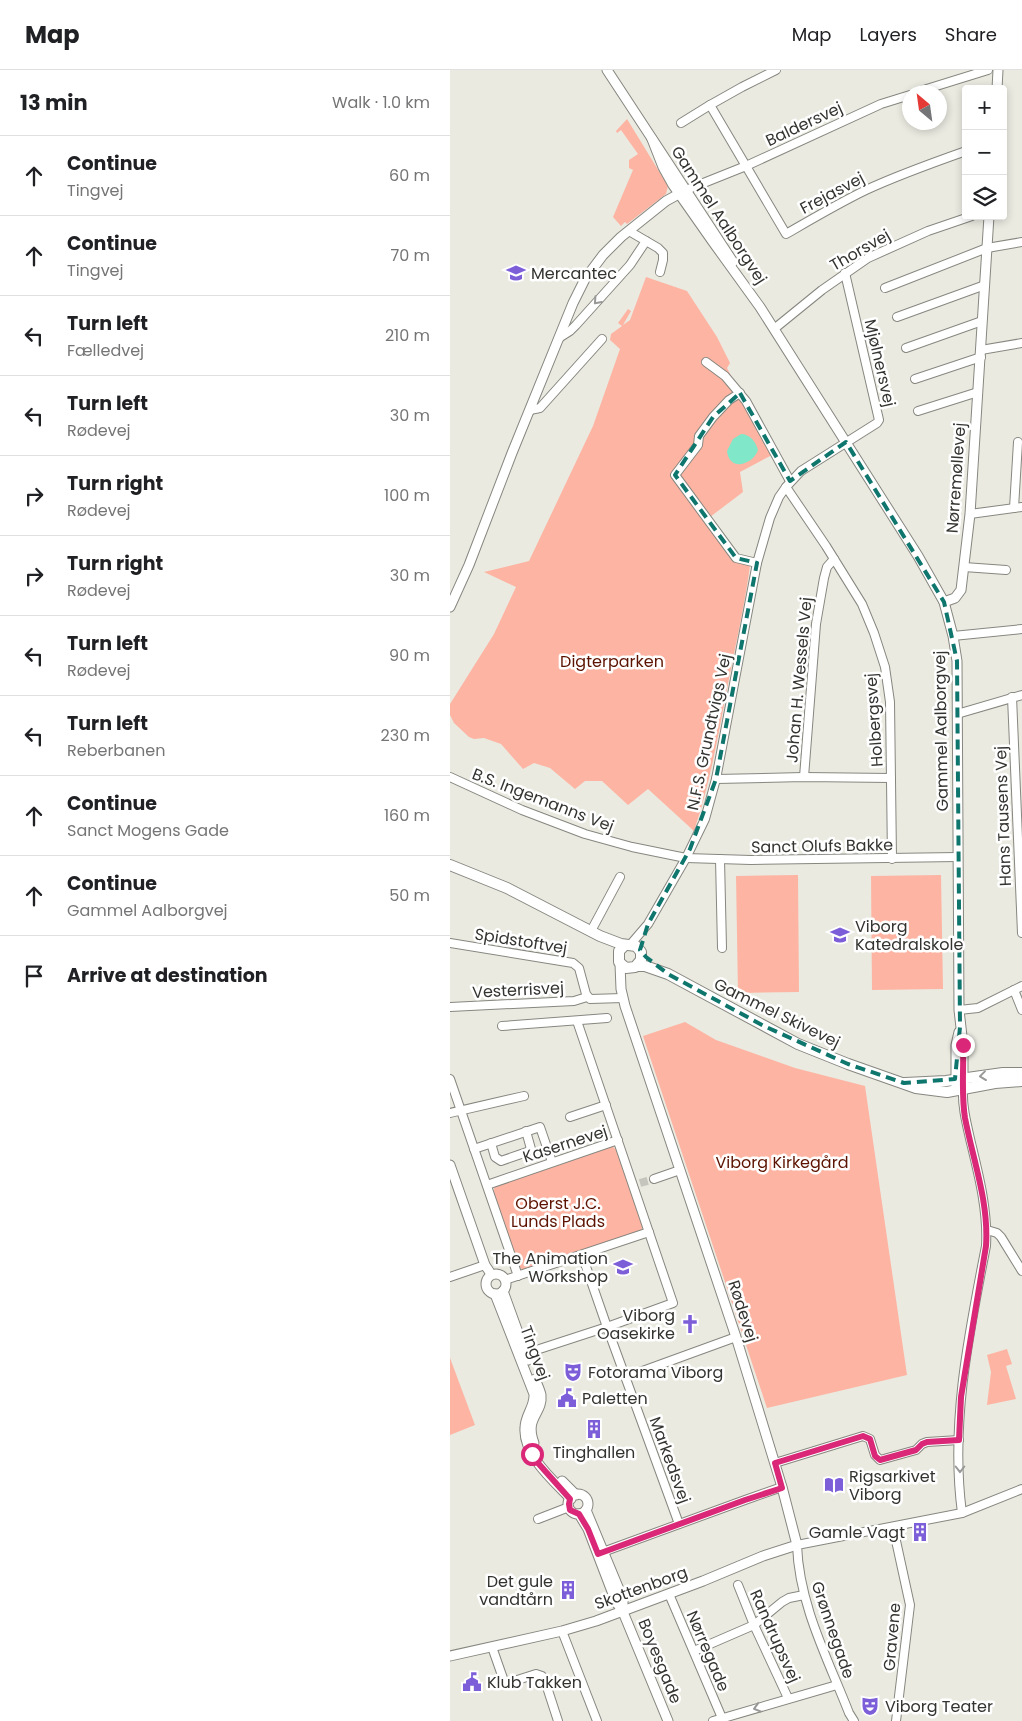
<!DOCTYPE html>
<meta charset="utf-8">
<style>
:root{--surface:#fff;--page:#f2f2f2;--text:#202124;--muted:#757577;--line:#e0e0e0}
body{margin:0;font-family:Poppins,sans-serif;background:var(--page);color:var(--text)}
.controls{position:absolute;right:15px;top:15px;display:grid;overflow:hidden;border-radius:5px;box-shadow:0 2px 8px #0003}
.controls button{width:45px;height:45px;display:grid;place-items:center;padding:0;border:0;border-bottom:1px solid var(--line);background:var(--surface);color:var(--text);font:25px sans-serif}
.compass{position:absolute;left:452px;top:15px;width:45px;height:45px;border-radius:50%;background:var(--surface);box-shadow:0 2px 8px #0003;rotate:331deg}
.stop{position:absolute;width:15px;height:15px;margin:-11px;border:4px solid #db2777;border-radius:50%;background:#fff}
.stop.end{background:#db2777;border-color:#fff;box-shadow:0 1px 5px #0008}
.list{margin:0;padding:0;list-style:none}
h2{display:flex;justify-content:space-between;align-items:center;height:65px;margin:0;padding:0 20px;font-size:21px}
h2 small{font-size:16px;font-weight:400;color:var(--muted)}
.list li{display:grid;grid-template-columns:32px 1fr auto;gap:15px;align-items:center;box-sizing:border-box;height:80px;padding:0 20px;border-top:1px solid var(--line)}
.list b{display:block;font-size:19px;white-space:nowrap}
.list p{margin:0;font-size:16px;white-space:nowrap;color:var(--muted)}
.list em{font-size:16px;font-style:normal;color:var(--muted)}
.icon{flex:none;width:28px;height:28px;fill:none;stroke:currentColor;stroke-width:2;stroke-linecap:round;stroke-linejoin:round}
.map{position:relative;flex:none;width:572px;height:1651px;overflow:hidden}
header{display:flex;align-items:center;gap:30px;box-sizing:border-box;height:70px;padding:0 25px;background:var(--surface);border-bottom:1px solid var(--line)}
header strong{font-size:24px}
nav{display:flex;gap:28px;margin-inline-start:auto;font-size:18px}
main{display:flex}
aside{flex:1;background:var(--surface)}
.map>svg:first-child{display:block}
.green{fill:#feb4a2}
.water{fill:#80e7c8}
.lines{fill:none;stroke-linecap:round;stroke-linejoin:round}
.minor-tunnel{stroke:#c5c5be;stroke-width:8;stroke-dasharray:8 4;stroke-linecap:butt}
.minor-casing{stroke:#878780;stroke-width:10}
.tertiary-casing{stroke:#878780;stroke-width:11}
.secondary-casing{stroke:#878780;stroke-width:12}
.minor{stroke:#fff;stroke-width:8}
.tertiary{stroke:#fff;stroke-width:9}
.secondary{stroke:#fff;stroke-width:10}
.oneway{stroke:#999998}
.route{stroke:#db2777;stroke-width:6}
.marked{fill:none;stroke:#0f766e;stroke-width:4;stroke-dasharray:10 6;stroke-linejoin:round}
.labels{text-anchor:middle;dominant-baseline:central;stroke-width:5;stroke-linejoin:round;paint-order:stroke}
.street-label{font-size:16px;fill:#333330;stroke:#fff}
.poi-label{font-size:16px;fill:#333330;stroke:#fff;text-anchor:start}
.park-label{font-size:16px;fill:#5d1301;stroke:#fff}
</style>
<header>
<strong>Map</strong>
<nav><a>Map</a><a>Layers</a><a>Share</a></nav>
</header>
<main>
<aside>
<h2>13 min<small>Walk · 1.0 km</small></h2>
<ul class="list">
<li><svg class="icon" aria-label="ahead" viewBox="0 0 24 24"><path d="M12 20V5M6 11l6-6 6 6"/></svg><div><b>Continue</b><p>Tingvej</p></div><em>60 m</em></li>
<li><svg class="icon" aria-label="ahead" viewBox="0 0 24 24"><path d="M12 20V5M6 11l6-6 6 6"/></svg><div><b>Continue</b><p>Tingvej</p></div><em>70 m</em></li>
<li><svg class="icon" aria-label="left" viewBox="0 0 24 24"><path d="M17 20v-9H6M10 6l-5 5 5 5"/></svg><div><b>Turn left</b><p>Fælledvej</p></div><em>210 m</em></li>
<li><svg class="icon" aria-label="left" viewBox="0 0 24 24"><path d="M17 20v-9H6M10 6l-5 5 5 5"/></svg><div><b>Turn left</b><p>Rødevej</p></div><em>30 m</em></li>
<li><svg class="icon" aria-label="right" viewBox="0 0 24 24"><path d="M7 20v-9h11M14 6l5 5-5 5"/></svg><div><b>Turn right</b><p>Rødevej</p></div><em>100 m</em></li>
<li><svg class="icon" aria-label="right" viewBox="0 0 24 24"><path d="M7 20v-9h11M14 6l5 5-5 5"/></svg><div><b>Turn right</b><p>Rødevej</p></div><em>30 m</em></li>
<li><svg class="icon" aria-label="left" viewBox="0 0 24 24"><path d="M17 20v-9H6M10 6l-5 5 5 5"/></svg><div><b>Turn left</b><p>Rødevej</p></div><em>90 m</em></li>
<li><svg class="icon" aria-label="left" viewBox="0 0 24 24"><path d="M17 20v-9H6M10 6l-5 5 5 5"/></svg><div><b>Turn left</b><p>Reberbanen</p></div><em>230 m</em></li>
<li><svg class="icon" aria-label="ahead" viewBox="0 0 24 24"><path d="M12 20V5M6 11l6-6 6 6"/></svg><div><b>Continue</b><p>Sanct Mogens Gade</p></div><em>160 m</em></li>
<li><svg class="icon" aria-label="ahead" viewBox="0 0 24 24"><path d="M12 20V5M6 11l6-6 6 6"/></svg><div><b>Continue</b><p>Gammel Aalborgvej</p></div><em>50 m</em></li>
<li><svg class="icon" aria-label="arrive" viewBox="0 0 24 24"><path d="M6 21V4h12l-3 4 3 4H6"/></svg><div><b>Arrive at destination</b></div></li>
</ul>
</aside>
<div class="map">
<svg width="572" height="1651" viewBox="0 0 572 1651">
<rect width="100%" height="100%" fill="#eaeae1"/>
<g class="green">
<polygon points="177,49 218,116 216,124 177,154 175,152 171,156 163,147 183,100 179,98 179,90 188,84 171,60 167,63 166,61"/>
<path d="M196 207 237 221 267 267 280 293 277 298 322 385 290 402 293 422 260 447 286 485 301 488C296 529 287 568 279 609 269 660 261 711 244 761L198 719 178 735 152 711H135L125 719 100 698 84 693 73 699 51 674 34 668 24 669 19 667 4 653 0 645V634L44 564 66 517 34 502 79 491 143 356 170 279 160 270 161 264 172 256 168 253 178 239 181 241 173 255 180 250Z"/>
<polygon points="348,805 349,922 288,923 286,806"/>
<polygon points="491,805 493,919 422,920 421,806"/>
<polygon points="235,952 266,970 345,998 415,1016 457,1305 317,1338 193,966"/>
<polygon points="160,1076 163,1077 168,1081 193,1156 191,1161 74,1200 68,1197 43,1122 45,1116"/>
<polygon points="557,1279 562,1294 556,1296 566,1329 537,1335 541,1302 537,1285"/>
<polygon points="0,1288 25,1355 0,1365"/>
</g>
<path class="water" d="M291 364C300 364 306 372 308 380 303 395 279 402 277 381L283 369Z"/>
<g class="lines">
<polyline class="minor-tunnel" points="190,1113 204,1109"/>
<g class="minor-casing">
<g id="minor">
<path d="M326 0 292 17 260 35 336 164C362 149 389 133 416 120 448 105 482 93 516 81"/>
<polyline points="467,22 538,0"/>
<polyline points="231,53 260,35"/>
<polyline points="236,120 296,96 431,34 460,25"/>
<polyline points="179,161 208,178 213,183 213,190 210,202"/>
<polyline points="435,218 537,178 572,172"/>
<polyline points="447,247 535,215"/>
<polyline points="324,259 372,220 418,188 478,161 522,146"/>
<polyline points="109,268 120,261 126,255 180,195 196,171"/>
<polyline points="456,278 532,251"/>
<polyline points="531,280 572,273"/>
<polyline points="256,292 275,306 296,331 340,411"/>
<polyline points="465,309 531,287"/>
<polyline points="290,323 279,330 263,347 249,366 248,375 225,405 286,488 307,493"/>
<polyline points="80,340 90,338 152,269"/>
<polyline points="468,341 528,322"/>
<polyline points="336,417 376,476 412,534 424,563 435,597 440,632 442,789"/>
<polyline points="564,438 568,372"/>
<polyline points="520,444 572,437"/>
<polyline points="514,497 556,500"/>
<polyline points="503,566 572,559"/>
<polyline points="562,627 572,863"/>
<polyline points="507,644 572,625"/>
<polyline points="0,707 72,740 135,764 182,777 236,788 301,790 508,787"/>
<polyline points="354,707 366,554 374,508 377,497 384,489"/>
<polyline points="266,709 354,707 441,708"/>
<polyline points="270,789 272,878"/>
<polyline points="141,861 170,807"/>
<polyline points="0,873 123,893 129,898 136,924 140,929 173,928"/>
<polyline points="180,875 198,854 236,788 255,749 266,709 307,493 320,448 329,427 336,417 351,401 427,353 429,350 395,203"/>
<polyline points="564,920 572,940"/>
<polyline points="0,937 124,931 137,927"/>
<polyline points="509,940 528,938 572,916"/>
<polyline points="127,951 223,1233 157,1257 132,1185"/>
<polyline points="52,956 157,948"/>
<polyline points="0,1009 68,1206"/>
<polyline points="0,1043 74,1026"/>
<polyline points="120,1047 156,1035"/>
<polyline points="41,1073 45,1087 51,1091 77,1082 81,1079 76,1061"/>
<polyline points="24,1079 90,1057 102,1092"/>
<polyline points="204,1109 230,1100"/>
<polyline points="37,1115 168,1070"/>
<polyline points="537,1160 547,1163 551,1167 572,1201"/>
<polyline points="0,1207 35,1195"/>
<polyline points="55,1210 199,1162"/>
<polyline points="71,1285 157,1257 229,1454"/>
<polyline points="176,1307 286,1267"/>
<polyline points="325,1393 413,1366 420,1369 425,1385 430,1390 466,1380 472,1374 477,1372 509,1370"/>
<path d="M512 1443C500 1354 519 1263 536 1176 538 1141 529 1106 521 1073 517 1055 512 1037 513 1019"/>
<polyline points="88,1449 119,1437"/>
<polyline points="443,1457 460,1535 446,1651"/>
<polyline points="150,1483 295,1430 332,1417"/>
<polyline points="288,1515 304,1555 338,1628"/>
<polyline points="219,1524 272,1648"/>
<polyline points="112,1561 147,1651"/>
<polyline points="42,1577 55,1614 86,1604 92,1606 95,1611 108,1651"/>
<polyline points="244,1581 304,1555 332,1532 339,1528 354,1525"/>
<polyline points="263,1651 387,1615"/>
<path d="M404 1651 399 1643C378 1589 349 1535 347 1475L512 1443 572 1419"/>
</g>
</g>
<g class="tertiary-casing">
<g id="tertiary">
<polyline points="157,0 283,192"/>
<polyline points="547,19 548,0"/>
<polyline points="202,69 213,97 223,115 263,172 310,237 468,486 494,532 503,566 507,591 509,940 513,975 513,1014"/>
<polyline points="494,532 505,528 511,520 520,444 539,146"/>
<polyline points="0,537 19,495 62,383 123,233 135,209 153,185 171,167 216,131 236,120"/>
<polyline points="506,1017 506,975 509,962"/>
<polyline points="0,1095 35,1195 41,1204"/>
<circle cx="46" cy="1214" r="10"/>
<polyline points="53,1221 78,1290"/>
<path d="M45 1224 84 1324C85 1337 75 1345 75 1358 73 1385 104 1411 121 1429"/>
<path d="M84 1373C74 1347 93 1344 91 1325 90 1320 87 1314 85 1309"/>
<polyline points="112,1411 126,1425"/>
<circle cx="128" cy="1434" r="10"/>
<polyline points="136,1440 173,1529 173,1541"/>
<polyline points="129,1444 138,1459 166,1532 173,1542 218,1651"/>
<polyline points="0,1586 112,1561 146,1551 253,1511 313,1486 347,1475 332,1417 286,1267 175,936 171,919 170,894"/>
</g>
</g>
<g class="secondary-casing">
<g id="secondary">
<polyline points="0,795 57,818 150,866 171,874 186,876 191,882 191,890 185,897 176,898 169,892 169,881 175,875"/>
<polyline points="187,896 195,896 218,904 348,974 398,994 466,1018 497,1022 545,1013 572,1011"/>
<polyline points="455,1013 496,1011 553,1003 572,1003"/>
</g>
</g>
<use href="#minor" class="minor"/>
<use href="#tertiary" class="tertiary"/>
<use href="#secondary" class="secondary"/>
</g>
<defs><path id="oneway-chevron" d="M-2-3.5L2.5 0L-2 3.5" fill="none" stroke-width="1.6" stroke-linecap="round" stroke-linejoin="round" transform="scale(1.25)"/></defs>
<g class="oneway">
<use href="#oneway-chevron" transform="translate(147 231) rotate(132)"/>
<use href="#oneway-chevron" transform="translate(533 1006) rotate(173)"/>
<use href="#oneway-chevron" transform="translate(510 1399) rotate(90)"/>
<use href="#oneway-chevron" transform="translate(307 1638) rotate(163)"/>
</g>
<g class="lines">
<path class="route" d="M82 1384 88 1393 120 1429 119 1434 120 1440 129 1444 138 1459 148 1484 295 1430 332 1418 325 1393 413 1366 420 1369 425 1386 430 1390 466 1380 472 1374 477 1372 509 1370 511 1327 536 1176C539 1132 523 1090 515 1048 511 1023 514 999 513 975"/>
</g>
<path class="marked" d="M290 323 340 411 396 372 494 532 507 591 510 957 505 1009 454 1013 398 994 314 956 218 904 196 887 190 880 198 854 240 779 266 709 307 493 286 488 225 405 263 347Z"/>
<defs>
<g id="school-bare" transform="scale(1.5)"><path d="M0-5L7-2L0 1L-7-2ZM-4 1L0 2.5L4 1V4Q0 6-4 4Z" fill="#7d5ed9" stroke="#fff" stroke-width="2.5" paint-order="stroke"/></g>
<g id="church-bare" transform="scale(1.5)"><path d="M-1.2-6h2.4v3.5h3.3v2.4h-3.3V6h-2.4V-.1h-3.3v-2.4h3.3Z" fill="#7d5ed9" stroke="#fff" stroke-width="2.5" paint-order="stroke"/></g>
<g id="theatre-bare" transform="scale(1.5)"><path d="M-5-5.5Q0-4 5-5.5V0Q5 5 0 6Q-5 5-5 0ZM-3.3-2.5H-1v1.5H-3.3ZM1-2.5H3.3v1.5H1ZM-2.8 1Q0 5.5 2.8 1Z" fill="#7d5ed9" stroke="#fff" stroke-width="2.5" paint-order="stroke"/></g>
<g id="civic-bare" transform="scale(1.5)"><path d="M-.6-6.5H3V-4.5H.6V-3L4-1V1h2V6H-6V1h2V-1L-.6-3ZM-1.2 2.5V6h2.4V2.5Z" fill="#7d5ed9" stroke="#fff" stroke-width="2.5" paint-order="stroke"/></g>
<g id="building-bare" transform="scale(1.5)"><path d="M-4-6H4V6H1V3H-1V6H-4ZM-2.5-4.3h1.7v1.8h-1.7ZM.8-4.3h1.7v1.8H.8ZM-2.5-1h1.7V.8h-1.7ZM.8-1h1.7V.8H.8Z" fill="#7d5ed9" stroke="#fff" stroke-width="2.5" paint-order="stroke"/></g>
<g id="library-bare" transform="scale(1.5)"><path d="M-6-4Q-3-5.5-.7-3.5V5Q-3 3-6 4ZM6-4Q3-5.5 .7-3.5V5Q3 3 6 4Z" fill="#7d5ed9" stroke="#fff" stroke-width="2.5" paint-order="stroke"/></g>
</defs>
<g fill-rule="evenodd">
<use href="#school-bare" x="66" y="203"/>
<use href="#school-bare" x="390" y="865"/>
<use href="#school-bare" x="173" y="1197"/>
<use href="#church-bare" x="240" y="1254"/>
<use href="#theatre-bare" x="123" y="1302"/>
<use href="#civic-bare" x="117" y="1328"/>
<use href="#building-bare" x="144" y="1359"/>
<use href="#library-bare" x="384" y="1415"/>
<use href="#building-bare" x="470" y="1462"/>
<use href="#building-bare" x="118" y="1520"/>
<use href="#civic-bare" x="22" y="1612"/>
<use href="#theatre-bare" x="420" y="1636"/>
</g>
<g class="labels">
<g class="street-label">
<text transform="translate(354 54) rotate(-25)">Baldersvej</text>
<text transform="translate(382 123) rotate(-28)">Frejasvej</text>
<text transform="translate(269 145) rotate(57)">Gammel Aalborgvej</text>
<text transform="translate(410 180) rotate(-30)">Thorsvej</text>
<text transform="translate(430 293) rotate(77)">Mjølnersvej</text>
<text transform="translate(506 408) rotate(-86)">Nørremøllevej</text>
<text transform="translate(349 610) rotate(-85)">Johan H. Wessels Vej</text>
<text transform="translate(424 650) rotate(-94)">Holbergsvej</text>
<text transform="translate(491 661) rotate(-91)">Gammel Aalborgvej</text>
<text transform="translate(259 662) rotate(-78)">N.F.S. Grundtvigs Vej</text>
<text transform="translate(93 730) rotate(21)">B.S. Ingemanns Vej</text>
<text transform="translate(553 746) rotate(-92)">Hans Tausens Vej</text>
<text transform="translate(372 776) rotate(-1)">Sanct Olufs Bakke</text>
<text transform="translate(71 871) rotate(9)">Spidstoftvej</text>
<text transform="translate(68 920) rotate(-3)">Vesterrisvej</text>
<text transform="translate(327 943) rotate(26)">Gammel Skivevej</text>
<text transform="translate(115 1074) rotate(-18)">Kasernevej</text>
<text transform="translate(293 1241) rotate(72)">Rødevej</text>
<text transform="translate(85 1283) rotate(70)">Tingvej</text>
<text transform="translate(220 1390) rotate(70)">Markedsvej</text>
<text transform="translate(191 1518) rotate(-20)">Skottenborg</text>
<text transform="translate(383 1560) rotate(71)">Grønnegade</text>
<text transform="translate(325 1566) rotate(66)">Randrupsvej</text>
<text transform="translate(442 1567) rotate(-85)">Gravene</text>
<text transform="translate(258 1581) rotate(67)">Nørregade</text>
<text transform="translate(210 1591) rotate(68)">Boyesgade</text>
</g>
<g class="poi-label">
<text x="81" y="203">Mercantec</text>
<text x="405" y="856">Viborg<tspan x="405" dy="18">Katedralskole</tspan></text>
<text x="158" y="1188" text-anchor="end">The Animation<tspan x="158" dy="18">Workshop</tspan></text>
<text x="225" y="1245" text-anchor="end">Viborg<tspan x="225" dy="18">Oasekirke</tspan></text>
<text x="138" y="1302">Fotorama Viborg</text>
<text x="132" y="1328">Paletten</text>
<text x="144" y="1382" text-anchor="middle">Tinghallen</text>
<text x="399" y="1406">Rigsarkivet<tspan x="399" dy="18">Viborg</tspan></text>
<text x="455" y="1462" text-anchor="end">Gamle Vagt</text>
<text x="103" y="1511" text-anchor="end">Det gule<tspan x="103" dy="18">vandtårn</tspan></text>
<text x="37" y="1612">Klub Takken</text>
<text x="435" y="1636">Viborg Teater</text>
</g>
<g class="park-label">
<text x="162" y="591">Digterparken</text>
<text x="332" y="1092">Viborg Kirkegård</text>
<text x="108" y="1133">Oberst J.C.<tspan x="108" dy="18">Lunds Plads</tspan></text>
</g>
</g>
</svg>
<div class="controls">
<button>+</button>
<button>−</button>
<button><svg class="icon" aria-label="layers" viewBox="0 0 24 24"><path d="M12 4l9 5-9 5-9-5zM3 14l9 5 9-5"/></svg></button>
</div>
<svg class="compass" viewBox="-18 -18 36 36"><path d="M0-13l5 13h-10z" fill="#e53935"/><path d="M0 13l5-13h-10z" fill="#757577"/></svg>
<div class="stop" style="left:82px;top:1384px"></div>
<div class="stop end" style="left:513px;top:975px"></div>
</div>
</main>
